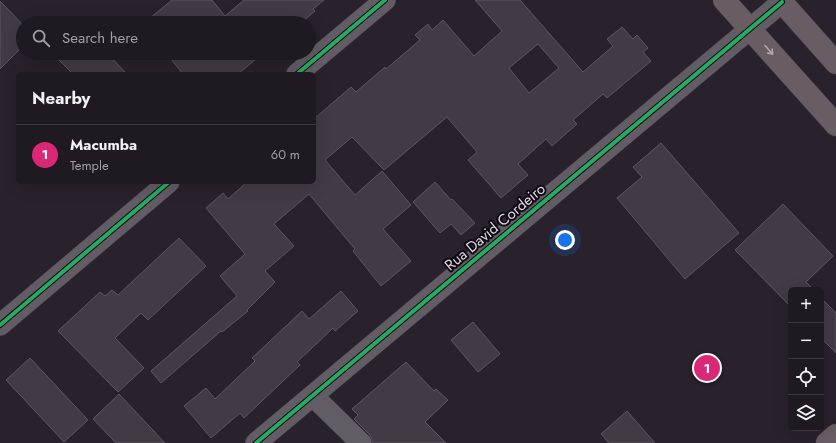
<!DOCTYPE html>
<meta charset="utf-8">
<style>
:root{--surface:#1f1921;--page:#2c262e;--text:#f1f3f6;--muted:#a1a0a5;--line:#3c383f;--accent:#db2777}
body{margin:0;font-family:Jost,sans-serif;background:var(--page);color:var(--text)}
.controls{position:absolute;right:12px;bottom:12px;display:grid;overflow:hidden;border-radius:6px;box-shadow:0 4px 16px #0002}
.controls button{width:36px;height:36px;display:grid;place-items:center;padding:0;border:0;border-bottom:1px solid var(--line);background:var(--surface);color:var(--text);font:20px sans-serif}
.you{position:absolute;left:565px;top:240px;width:14px;height:14px;margin:-10px;border:3px solid #fff;border-radius:50%;background:#1a73e8;box-shadow:0 0 0 6px #1a73e833}
.badge{display:grid;place-items:center;width:26px;height:26px;border-radius:50%;background:var(--accent);color:#fff;font-size:13px;font-weight:700}
.pin{position:absolute;translate:-50% -50%;border:2px solid #fff;box-shadow:0 1px 4px #0006}
.list{margin:0;padding:0;list-style:none}
h2{display:flex;justify-content:space-between;align-items:center;height:52px;margin:0;padding:0 16px;font-size:17px}
h2 small{font-size:13px;font-weight:400;color:var(--muted)}
.list li{display:grid;grid-template-columns:26px 1fr auto;gap:12px;align-items:center;box-sizing:border-box;height:60px;padding:0 16px;border-top:1px solid var(--line)}
.list b{display:block;font-size:15px;white-space:nowrap}
.list p{margin:0;font-size:13px;white-space:nowrap;color:var(--muted)}
.list em{font-size:13px;font-style:normal;color:var(--muted)}
.icon{flex:none;width:22px;height:22px;fill:none;stroke:currentColor;stroke-width:2;stroke-linecap:round;stroke-linejoin:round}
.map{position:relative;flex:none;width:836px;height:443px;overflow:hidden}
.search{position:absolute;background:var(--surface);box-shadow:0 4px 16px #0002;left:16px;top:16px;width:300px;height:44px;display:flex;align-items:center;gap:10px;box-sizing:border-box;padding:0 14px;border-radius:22px;color:var(--muted);font-size:15px}
.panel{position:absolute;background:var(--surface);box-shadow:0 4px 16px #0002;left:16px;top:72px;width:300px;height:112px;border-radius:6px}
.map>svg:first-child{display:block}
.building{fill:#423a45;stroke:#5c565f;fill-rule:evenodd}
.lines{fill:none;stroke-linecap:round;stroke-linejoin:round}
.minor-casing{stroke:#433c46;stroke-width:22}
.major-casing{stroke:#433c46;stroke-width:23}
.minor{stroke:#625c65;stroke-width:21}
.major{stroke:#695d64;stroke-width:22}
.cycleway-casing{stroke:#0f0a12;stroke-width:6}
.cycleway{stroke:#26ab63;stroke-width:4}
.oneway{stroke:#b2a7b2}
.labels{text-anchor:middle;dominant-baseline:central;stroke-width:4;stroke-linejoin:round;paint-order:stroke}
.street-label{font-size:15px;fill:#e2d9e6;stroke:#0f0a12}
</style>
<div class="map">
<svg width="836" height="443" viewBox="0 0 836 443">
<rect width="100%" height="100%" fill="#29212c"/>
<g class="building">
<polygon points="172,0 212,0 225,16 244,0 324,0 313,9 315,11 301,23 144,23"/>
<path d="M475 0H520L583 72 613 46 607 39 622 27 633 39 637 35 648 48 643 52 651 61 607 98 603 94 573 120 577 124 552 146 546 139 518 164 528 175 501 198 468 160 477 152 447 117 384 170 352 137 325 160 355 195 382 171 411 205 383 229 411 261 381 286 353 251 355 249 309 194 274 224 294 246 265 271 275 282 247 310 248 311 222 332 221 331 161 383 151 371 237 296 220 276 245 254 206 208 223 193 228 199 247 182H314V119L351 87 356 92 385 67 386 69 420 40 415 35 428 24 432 30 443 20 474 56 502 31ZM538 44 559 68 529 93 509 68Z"/>
<polygon points="0,1 23,25 23,46 0,69"/>
<polygon points="52,53 107,53 127,74 73,74"/>
<polygon points="166,53 259,53 261,55 238,74 183,74"/>
<polygon points="661,143 739,233 685,279 617,198 642,177 633,167"/>
<polygon points="435,182 451,200 452,199 475,223 461,235 451,224 440,233 413,202"/>
<polygon points="783,204 833,256 806,282 814,290 791,290 791,307 735,250"/>
<polygon points="179,238 206,266 148,320 141,313 115,338 144,368 118,392 58,331 100,292 105,296 112,290 118,295"/>
<polygon points="341,291 358,311 335,331 333,328 311,349 297,362 300,365 244,418 240,413 211,438 184,406 206,388 215,399 255,361 252,358 302,311 309,319"/>
<polygon points="821,298 836,313 836,353 821,338"/>
<polygon points="473,322 500,354 478,372 451,340"/>
<polygon points="30,358 88,420 64,442 6,380"/>
<polygon points="406,362 434,391 436,389 448,400 425,422 446,443 373,443 370,435 354,419 358,415 352,409"/>
<polygon points="119,394 165,443 116,443 93,419"/>
<polygon points="627,411 655,443 609,443 601,434"/>
</g>
<g class="lines">
<g class="minor-casing">
<g id="minor">
<polyline points="297,74 385,0"/>
<polyline points="0,325 169,182"/>
<polyline points="313,396 361,443"/>
<polyline points="256,443 782,2"/>
</g>
</g>
<g class="major-casing">
<g id="major">
<polyline points="724,0 836,125"/>
<polyline points="780,0 836,63"/>
<polyline points="827,443 836,435"/>
</g>
</g>
<use href="#minor" class="minor"/>
<use href="#major" class="major"/>
<g class="cycleway-casing">
<g id="cycleway">
<polyline points="297,74 385,0"/>
<polyline points="0,325 169,182"/>
<polyline points="256,443 782,2"/>
</g>
</g>
<use href="#cycleway" class="cycleway"/>
</g>
<defs><path id="oneway-shaft" d="M-6 0H5M1.5-3L5.5 0L1.5 3" fill="none" stroke-width="1.6" stroke-linecap="round" stroke-linejoin="round"/></defs>
<use class="oneway" href="#oneway-shaft" transform="translate(769 50) rotate(48)"/>
<g class="labels">
<g class="street-label">
<text transform="translate(495 227) rotate(-40)">Rua David Cordeiro</text>
</g>
</g>
</svg>
<div class="controls">
<button>+</button>
<button>−</button>
<button><svg class="icon" aria-label="locate" viewBox="0 0 24 24"><circle cx="12" cy="12" r="6"/><path d="M12 2v4M12 18v4M2 12h4M18 12h4"/></svg></button>
<button><svg class="icon" aria-label="layers" viewBox="0 0 24 24"><path d="M12 4l9 5-9 5-9-5zM3 14l9 5 9-5"/></svg></button>
</div>
<div class="you"></div>
<div class="pin badge" style="left:707px;top:368px">1</div>
<div class="search"><svg class="icon" aria-label="search" viewBox="0 0 24 24"><circle cx="10" cy="10" r="6"/><path d="M15 15l6 6"/></svg>Search here</div>
<section class="panel">
<h2>Nearby<small></small></h2>
<ul class="list">
<li><span class="badge">1</span><div><b>Macumba</b><p>Temple</p></div><em>60 m</em></li>
</ul>
</section>
</div>
